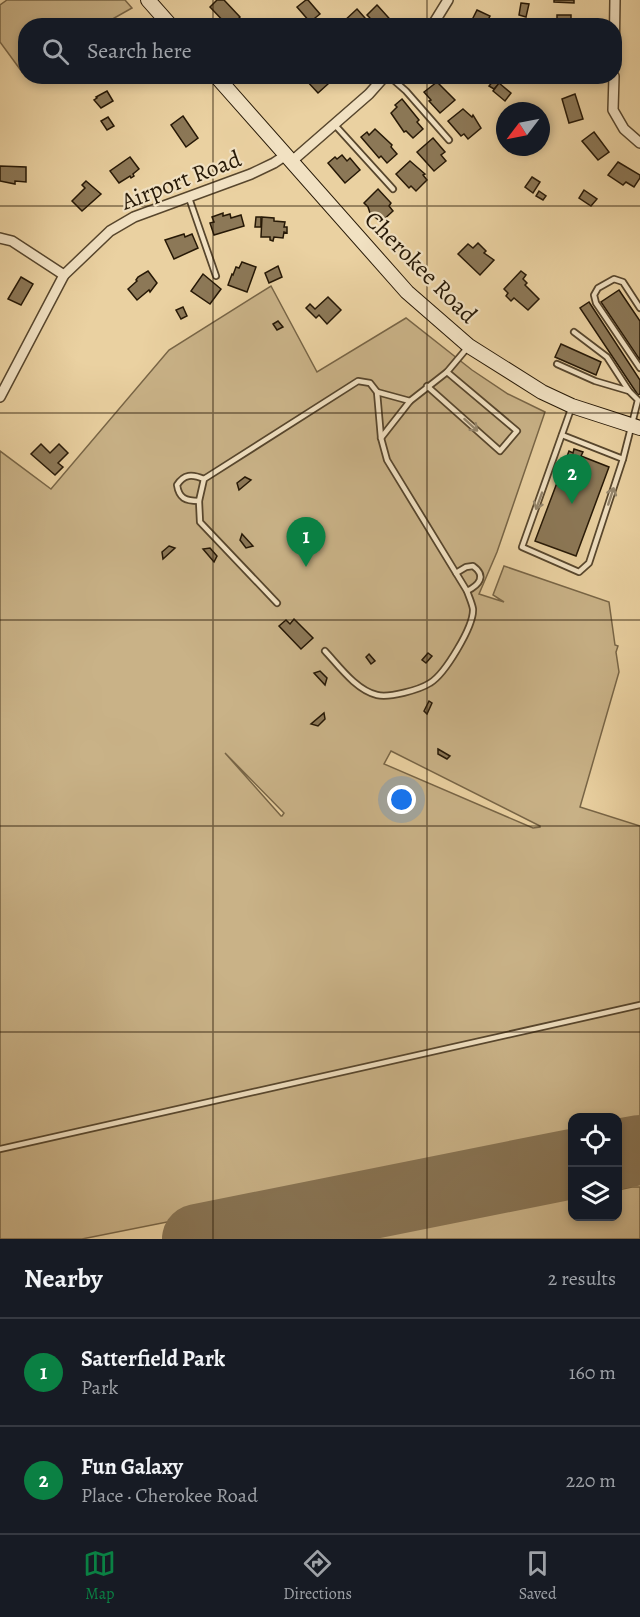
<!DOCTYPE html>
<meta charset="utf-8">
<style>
:root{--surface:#171b24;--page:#242831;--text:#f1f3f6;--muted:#9ea1a6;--line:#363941;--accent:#0b8043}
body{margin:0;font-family:Alegreya,serif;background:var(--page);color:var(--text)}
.controls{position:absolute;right:18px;bottom:18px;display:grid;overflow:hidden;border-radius:12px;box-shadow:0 3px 9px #0003}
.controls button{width:54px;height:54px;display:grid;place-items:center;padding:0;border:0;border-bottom:2px solid var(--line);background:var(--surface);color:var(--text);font:30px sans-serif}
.compass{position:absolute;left:496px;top:102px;width:54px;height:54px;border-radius:50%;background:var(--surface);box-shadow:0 3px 9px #0003;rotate:238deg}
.you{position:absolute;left:402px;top:800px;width:21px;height:21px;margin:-15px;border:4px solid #fff;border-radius:50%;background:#1a73e8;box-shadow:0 0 0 9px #1a73e833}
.badge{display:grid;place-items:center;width:39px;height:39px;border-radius:50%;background:var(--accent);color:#fff;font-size:20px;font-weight:700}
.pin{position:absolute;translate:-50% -50px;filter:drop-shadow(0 2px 3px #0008)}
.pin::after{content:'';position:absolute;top:32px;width:21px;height:18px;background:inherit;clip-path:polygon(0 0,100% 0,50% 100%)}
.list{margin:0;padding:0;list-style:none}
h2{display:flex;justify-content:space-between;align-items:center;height:78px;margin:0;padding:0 24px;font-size:26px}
h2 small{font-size:20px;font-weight:400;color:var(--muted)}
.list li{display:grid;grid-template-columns:39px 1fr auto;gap:18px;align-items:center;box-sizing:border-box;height:108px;padding:0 24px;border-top:2px solid var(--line)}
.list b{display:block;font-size:22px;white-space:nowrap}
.list p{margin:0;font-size:20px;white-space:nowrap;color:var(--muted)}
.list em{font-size:20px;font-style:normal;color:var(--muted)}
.icon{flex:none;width:33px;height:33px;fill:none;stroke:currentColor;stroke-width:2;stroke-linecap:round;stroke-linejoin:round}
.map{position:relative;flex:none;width:640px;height:1239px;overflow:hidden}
.search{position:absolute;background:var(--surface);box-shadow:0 3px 9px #0003;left:18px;right:18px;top:18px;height:66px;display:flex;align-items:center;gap:15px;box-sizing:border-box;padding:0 21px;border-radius:24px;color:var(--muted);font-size:22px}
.sheet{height:294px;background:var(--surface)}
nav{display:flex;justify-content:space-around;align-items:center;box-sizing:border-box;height:84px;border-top:2px solid var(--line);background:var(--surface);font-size:16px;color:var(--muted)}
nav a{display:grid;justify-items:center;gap:3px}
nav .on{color:var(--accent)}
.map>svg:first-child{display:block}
.green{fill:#c9b287;stroke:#786546;stroke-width:1.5;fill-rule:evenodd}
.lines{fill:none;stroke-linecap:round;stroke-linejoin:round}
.runway{stroke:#887454;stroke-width:70}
.building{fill:#8c7857;stroke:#261806;stroke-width:1.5}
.service-casing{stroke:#57462d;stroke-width:8}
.minor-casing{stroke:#57462d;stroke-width:12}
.secondary-casing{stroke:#261806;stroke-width:16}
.service{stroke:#f1e1c2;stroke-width:4.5}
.minor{stroke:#f1e1c2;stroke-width:9}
.secondary{stroke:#f1e1c2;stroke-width:14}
.oneway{stroke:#96876d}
.grid{fill:none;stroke:#261806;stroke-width:1.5;stroke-opacity:0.55}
.labels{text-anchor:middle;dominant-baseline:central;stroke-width:4.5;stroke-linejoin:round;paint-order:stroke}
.street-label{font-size:24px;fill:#261806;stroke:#f1e1c2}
</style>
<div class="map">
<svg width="640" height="1239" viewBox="0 0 640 1239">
<rect width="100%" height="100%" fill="#ead1a1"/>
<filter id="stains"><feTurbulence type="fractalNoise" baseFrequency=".00333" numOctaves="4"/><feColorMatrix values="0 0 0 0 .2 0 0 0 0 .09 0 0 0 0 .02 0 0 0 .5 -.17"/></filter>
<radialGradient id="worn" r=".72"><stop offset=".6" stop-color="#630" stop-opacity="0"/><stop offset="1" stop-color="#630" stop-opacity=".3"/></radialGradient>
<g class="green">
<polygon points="7,0 125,0 132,8 102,25 26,26 25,70 22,72 0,42 0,5"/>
<path d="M271 286 317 372 406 318 472 370 508 394 545 412 497 552 479 594 504 602 493 595 504 566 609 602 615 645 618 646 616 652 619 672 580 807 640 826V1119L618 1123V1118H572V1132L561 1136 553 1145 82 1239H0V451L51 489 169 350ZM391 751 540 826V827L533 828 384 764ZM225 753 284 813 282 816H281Z"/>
<polygon points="632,1187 640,1187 640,1239 316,1239 553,1192 572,1197 572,1216 618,1216 618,1190"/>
</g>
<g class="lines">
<g class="runway">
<polyline points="618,1154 640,1150"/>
<polyline points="197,1239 572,1164"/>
</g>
</g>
<g class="building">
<polygon points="217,0 224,0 240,17 232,26 228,26 210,7"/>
<polygon points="306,0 308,0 320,14 310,22 297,7"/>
<polygon points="554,0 574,0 574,3 554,2"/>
<polygon points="521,3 529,4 526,17 519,15"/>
<polygon points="377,5 378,6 396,26 377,26 369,17 367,15"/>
<polygon points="357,9 365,18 358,26 345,26 342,23"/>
<polygon points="477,10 490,16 485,26 469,26"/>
<rect x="557" y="15" width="14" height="11"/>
<polygon points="132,76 145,76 138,83"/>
<polygon points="307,76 321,76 328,84 318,93 305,79"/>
<polygon points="547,76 554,76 553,81 547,81"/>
<polygon points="494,80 499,84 494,89 489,86"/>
<polygon points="437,82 455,100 440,113 429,101 431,100 424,92"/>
<polygon points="499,83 511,93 505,101 493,91"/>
<polygon points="107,91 113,101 101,108 94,100 97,98 96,97"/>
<polygon points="575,94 583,119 569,123 562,99"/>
<polygon points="402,99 419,120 417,122 423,129 413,138 406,131 404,132 391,113 397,107 395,105"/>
<polygon points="463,109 472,117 473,115 481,128 468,139 464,134 461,136 448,121"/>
<polygon points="183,116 198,138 186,147 171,125"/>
<polygon points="108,117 114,126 107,130 101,121"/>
<polygon points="375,129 392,145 391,147 397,154 387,163 381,156 379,158 361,137 367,132 369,135"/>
<polygon points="594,132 609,152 598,160 582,141"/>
<polygon points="433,138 445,152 441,155 446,161 434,171 417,152"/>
<polygon points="342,155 347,161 350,158 360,170 345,183 328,163 335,157 337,159"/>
<polygon points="130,157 139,169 133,174 134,176 131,178 130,176 119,183 110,171"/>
<polygon points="410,161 425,174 423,175 427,180 416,191 411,186 409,188 396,174"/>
<polygon points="618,162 640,175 640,178 634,187 626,182 623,185 608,175"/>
<polygon points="0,166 26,167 26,182 15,181 15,184 0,181"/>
<polygon points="532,177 540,182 533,193 525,187"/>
<polygon points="86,181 101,194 82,211 72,201 85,188 82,185"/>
<polygon points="378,189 391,203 389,206 393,211 381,222 370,213 368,207 364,203"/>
<polygon points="584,190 597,199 591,206 579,198"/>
<polygon points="539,191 546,196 543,200 536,196"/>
<polygon points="223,213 223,216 230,214 231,218 241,215 244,226 214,235 210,223 214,222 212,217"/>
<polygon points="256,217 261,217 261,227 255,227"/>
<polygon points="262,217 274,218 274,221 285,222 284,227 287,227 287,233 284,232 283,238 274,237 273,241 270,240 270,237 261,237"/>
<polygon points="184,234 185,237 192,234 198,248 174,259 165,240"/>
<polygon points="478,243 486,251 484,253 494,260 480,275 458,254 468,244 473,248"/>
<polygon points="242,262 256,267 247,292 228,285 232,274 233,275 236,267 239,268"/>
<polygon points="278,266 282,277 269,283 265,273"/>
<polygon points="148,271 157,283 150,292 149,290 137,300 128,289 137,281 136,280 138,277"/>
<polygon points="521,271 526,275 523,279 527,283 525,285 539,299 528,310 514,298 511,301 506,296 508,293 504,289"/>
<polygon points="203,274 221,289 210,304 191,291"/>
<polygon points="21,277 33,284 21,305 8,299"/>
<polygon points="619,290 640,321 640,360 601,302"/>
<polygon points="328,297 341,310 327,324 319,315 316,318 306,308 310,304 315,309"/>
<polygon points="589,302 640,380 640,394 638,395 580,308"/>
<polygon points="183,307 187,316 181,319 176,310"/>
<polygon points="278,321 283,327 277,330 273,324"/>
<polygon points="561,344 601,362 596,375 555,357"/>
<polygon points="41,444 50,453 59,444 68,453 58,463 63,467 55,475 31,454"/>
<polygon points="574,449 583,452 581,456 609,467 576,556 535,541 569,451 573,453"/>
<polygon points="245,477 251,480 239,490 237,483"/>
<polygon points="242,534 253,546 246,548 240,540"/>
<polygon points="169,546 175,548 163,559 162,552"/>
<polygon points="210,548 217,556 214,562 203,549"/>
<polygon points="294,619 313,638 301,649 279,626 286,620 290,624"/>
<polygon points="428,653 432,656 426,663 422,660"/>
<polygon points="369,654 375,661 371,664 366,657"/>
<polygon points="320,671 327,678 325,685 314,673"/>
<polygon points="429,701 432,703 427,714 424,711"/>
<polygon points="324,713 325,719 318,726 311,724"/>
<polygon points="438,749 450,756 447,759 438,754"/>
</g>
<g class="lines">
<g class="service-casing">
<g id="service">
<polyline points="389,76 406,91 449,140"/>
<polyline points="334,124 393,189"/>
<polyline points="189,198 216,276"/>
<polyline points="640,308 623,282 614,279 598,288 594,295 596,303 640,368"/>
<polyline points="557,364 595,381 629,391"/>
<polyline points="427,386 500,451 517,431 447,372"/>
<polyline points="377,392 410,401"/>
<polyline points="571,409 522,547 579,572 589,563 623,459 638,400 629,391 607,357 574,332"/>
<polyline points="562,435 623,459"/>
<polyline points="381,438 410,401 447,372 468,347"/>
<path d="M199 501C185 501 179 498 177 485 184 474 192 474 204 479"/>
<path d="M456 573 466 567 473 566C487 576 479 585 467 591"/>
<path d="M277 603 200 522 199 501 204 479 358 381 370 383 377 392 381 438 387 460 467 591C469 597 472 603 473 609 474 626 445 674 430 683 419 690 389 698 377 695 356 690 339 666 325 651"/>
<polyline points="0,1149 640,1005"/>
</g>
</g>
<g class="minor-casing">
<g id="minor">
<polyline points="432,26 448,0"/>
<polyline points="614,64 615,0"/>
<polyline points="614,76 613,110 624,129 640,143"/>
<polyline points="291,162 369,94 385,76"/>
<polyline points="0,238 12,241 64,275"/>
<polyline points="0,397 64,275 110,231 134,217 251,174 274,163 286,155"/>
</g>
</g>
<g class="secondary-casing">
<g id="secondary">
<polyline points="148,0 171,26"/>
<polyline points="216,76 407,292 469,346 542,392 572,406 640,428"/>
</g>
</g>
<use href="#service" class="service"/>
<use href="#minor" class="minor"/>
<use href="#secondary" class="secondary"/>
</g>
<defs><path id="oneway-shaft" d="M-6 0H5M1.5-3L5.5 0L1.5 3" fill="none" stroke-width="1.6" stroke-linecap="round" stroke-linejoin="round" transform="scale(1.5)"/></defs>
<g class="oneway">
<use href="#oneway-shaft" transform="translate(471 425) rotate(42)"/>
<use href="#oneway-shaft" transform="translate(611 496) rotate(-72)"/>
<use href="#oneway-shaft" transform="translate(539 501) rotate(110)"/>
</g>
<path class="grid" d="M213 0V26M427 0V26M213 76V1239M427 76V1239M0 206H640M0 413H640M0 620H640M0 826H640M0 1032H640"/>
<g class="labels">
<g class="street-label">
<text transform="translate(181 180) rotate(-21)">Airport Road</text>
<text transform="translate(421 267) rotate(45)">Cherokee Road</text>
</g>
</g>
<rect width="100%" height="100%" filter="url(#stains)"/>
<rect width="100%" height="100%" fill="url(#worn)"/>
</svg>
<div class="controls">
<button><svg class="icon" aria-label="locate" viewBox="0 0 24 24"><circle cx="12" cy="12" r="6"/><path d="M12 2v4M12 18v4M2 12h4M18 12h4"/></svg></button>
<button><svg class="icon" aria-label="layers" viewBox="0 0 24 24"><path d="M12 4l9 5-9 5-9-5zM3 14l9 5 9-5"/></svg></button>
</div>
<svg class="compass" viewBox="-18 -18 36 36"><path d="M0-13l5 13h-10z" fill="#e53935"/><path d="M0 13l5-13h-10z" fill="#9ea1a6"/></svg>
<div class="you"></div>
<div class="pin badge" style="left:306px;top:567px">1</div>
<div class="pin badge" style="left:572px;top:504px">2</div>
<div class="search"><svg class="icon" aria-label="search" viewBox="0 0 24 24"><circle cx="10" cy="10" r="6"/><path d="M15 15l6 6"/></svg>Search here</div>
</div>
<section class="sheet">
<h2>Nearby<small>2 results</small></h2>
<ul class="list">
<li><span class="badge">1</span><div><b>Satterfield Park</b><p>Park</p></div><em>160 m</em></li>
<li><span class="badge">2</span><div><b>Fun Galaxy</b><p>Place · Cherokee Road</p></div><em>220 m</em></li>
</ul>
</section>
<nav>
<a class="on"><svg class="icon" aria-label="map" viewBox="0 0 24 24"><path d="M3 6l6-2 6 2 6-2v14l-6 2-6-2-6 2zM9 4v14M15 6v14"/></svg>Map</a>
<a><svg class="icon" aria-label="directions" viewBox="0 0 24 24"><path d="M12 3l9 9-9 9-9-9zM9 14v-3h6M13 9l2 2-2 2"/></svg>Directions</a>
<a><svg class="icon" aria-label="saved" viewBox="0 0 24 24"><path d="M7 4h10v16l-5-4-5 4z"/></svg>Saved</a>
</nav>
